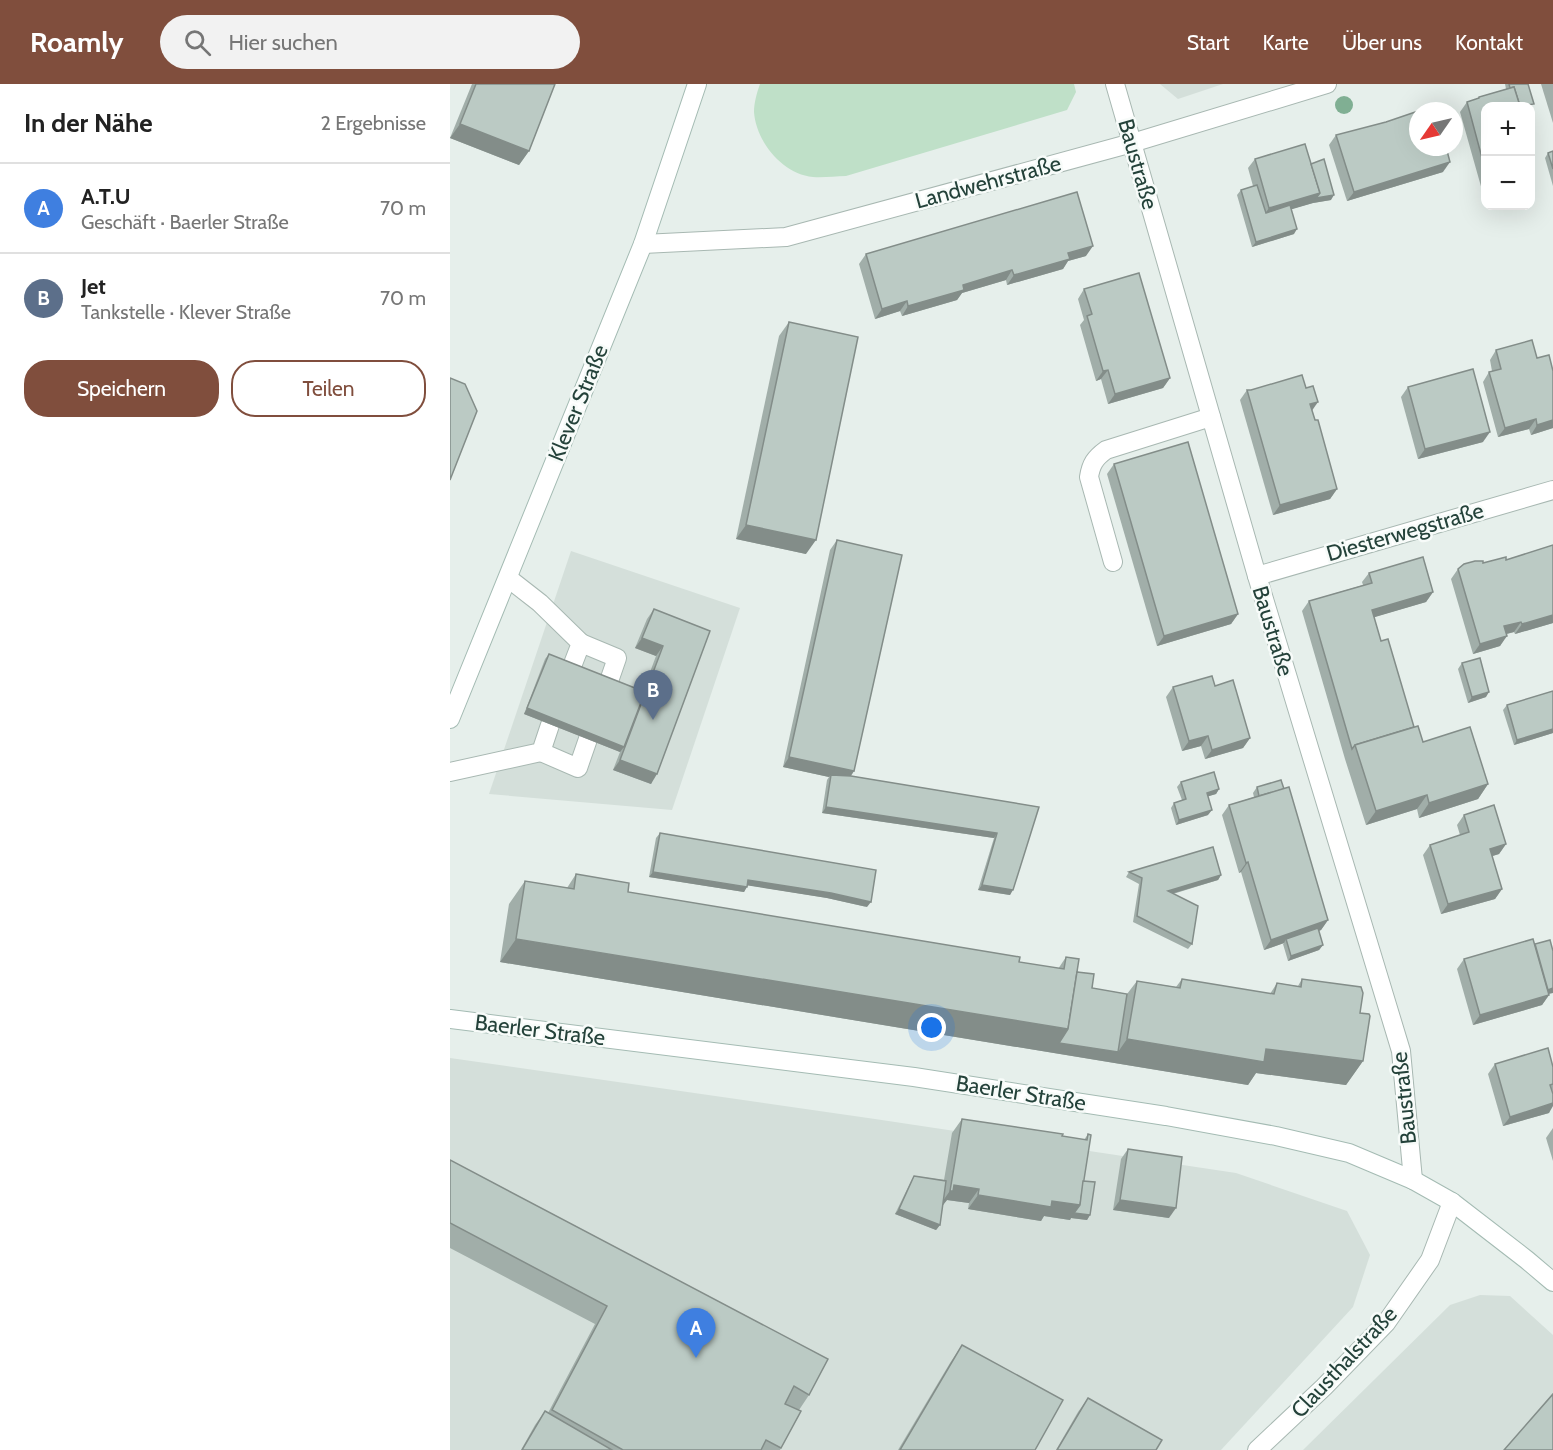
<!DOCTYPE html>
<html lang="de">
<meta charset="utf-8">
<style>
:root{--surface:#fff;--page:#f2f2f2;--text:#222;--muted:#767676;--line:#e0e0e0;--accent:#804e3d}
body{margin:0;font-family:Cabin,sans-serif;background:var(--page);color:var(--text)}
.controls{position:absolute;right:18px;top:18px;display:grid;overflow:hidden;border-radius:12px;box-shadow:0 6px 24px #0002}
.controls button{width:54px;height:54px;display:grid;place-items:center;padding:0;border:0;border-bottom:2px solid var(--line);background:var(--surface);color:var(--text);font:30px sans-serif}
.compass{position:absolute;left:959px;top:18px;width:54px;height:54px;border-radius:50%;background:var(--surface);box-shadow:0 6px 24px #0002;rotate:236deg}
.you{position:absolute;left:482px;top:944px;width:21px;height:21px;margin:-15px;border:4px solid #fff;border-radius:50%;background:#1a73e8;box-shadow:0 0 0 9px #1a73e833}
.badge{display:grid;place-items:center;width:39px;height:39px;border-radius:50%;background:var(--accent);color:#fff;font-size:20px;font-weight:700}
.pin{position:absolute;translate:-50% -50px;filter:drop-shadow(0 2px 3px #0008)}
.pin::after{content:'';position:absolute;top:32px;width:21px;height:18px;background:inherit;clip-path:polygon(0 0,100% 0,50% 100%)}
.list{margin:0;padding:0;list-style:none}
h2{display:flex;justify-content:space-between;align-items:center;height:78px;margin:0;padding:0 24px;font-size:26px}
h2 small{font-size:20px;font-weight:400;color:var(--muted)}
.list li{display:grid;grid-template-columns:39px 1fr auto;gap:18px;align-items:center;box-sizing:border-box;height:90px;padding:0 24px;border-top:2px solid var(--line)}
.list b{display:block;font-size:22px;white-space:nowrap}
.list p{margin:0;font-size:20px;white-space:nowrap;color:var(--muted)}
.list em{font-size:20px;font-style:normal;color:var(--muted)}
.actions{display:flex;gap:12px;padding:18px 24px}
.actions a{flex:1;padding:14px 0;border:2px solid var(--accent);border-radius:24px;text-align:center;font-size:21px;color:var(--accent)}
.actions .main{background:var(--accent);color:#fff}
.icon{flex:none;width:33px;height:33px;fill:none;stroke:currentColor;stroke-width:2;stroke-linecap:round;stroke-linejoin:round}
.map{position:relative;flex:none;width:1103px;height:1366px;overflow:hidden}
header{display:flex;align-items:center;gap:36px;box-sizing:border-box;height:84px;padding:0 30px;background:var(--accent);color:#fff}
header strong{font-size:28px}
nav{display:flex;gap:33px;margin-inline-start:auto;font-size:21px}
.search{width:420px;height:54px;background:var(--page);display:flex;align-items:center;gap:15px;box-sizing:border-box;padding:0 21px;border-radius:33px;color:var(--muted);font-size:22px}
main{display:flex}
aside{flex:1;background:var(--surface)}
.map>svg:first-child{display:block}
.built{fill:#d4dfda}
.green{fill:#bfe0c8}
.lines{fill:none;stroke-linecap:round;stroke-linejoin:round}
.lane-casing{stroke:#a8b8b2;stroke-width:20}
.street-casing{stroke:#a8b8b2;stroke-width:20}
.secondary-casing{stroke:#a4bbb3;stroke-width:20}
.lane{stroke:#fff;stroke-width:18}
.street{stroke:#fff;stroke-width:18}
.secondary{stroke:#fff;stroke-width:18}
.tree{fill:#80af93}
.wall{fill:#a1aea9}
.shaded-wall{fill:#838d89}
.building{fill:#bbcac4;stroke:#838d89;stroke-width:1.5}
.labels{text-anchor:middle;dominant-baseline:central;stroke-width:5;stroke-linejoin:round;paint-order:stroke}
.street-label{font-size:22px;fill:#24423a;stroke:#f7fbf9}
</style>
<header>
<strong>Roamly</strong>
<div class="search"><svg class="icon" aria-label="search" viewBox="0 0 24 24"><circle cx="10" cy="10" r="6"/><path d="M15 15l6 6"/></svg>Hier suchen</div>
<nav><a>Start</a><a>Karte</a><a>Über uns</a><a>Kontakt</a></nav>
</header>
<main>
<aside>
<h2>In der Nähe<small>2 Ergebnisse</small></h2>
<ul class="list">
<li><span class="badge" style="background:#3f7fe0">A</span><div><b>A.T.U</b><p>Geschäft · Baerler Straße</p></div><em>70 m</em></li>
<li><span class="badge" style="background:#5c6f8a">B</span><div><b>Jet</b><p>Tankstelle · Klever Straße</p></div><em>70 m</em></li>
</ul>
<div class="actions"><a class="main">Speichern</a><a>Teilen</a></div>
</aside>
<div class="map">
<svg width="1103" height="1366" viewBox="0 0 1103 1366">
<rect width="100%" height="100%" fill="#e6efeb"/>
<g class="built">
<polygon points="710,0 773,0 728,15"/>
<polygon points="121,467 290,524 222,726 39,710"/>
<polygon points="0,974 425,1035 786,1089 897,1127 920,1171 903,1223 771,1366 0,1366"/>
<polygon points="1030,1211 1060,1212 1103,1251 1103,1366 853,1366 1000,1221"/>
</g>
<path class="green" d="M310 0H624L626 8 617 26 396 92C385 92 373 94 363 93 332 90 306 57 304 28 304 19 307 8 310 0Z"/>
<g class="lines">
<g class="lane-casing">
<g id="lane">
<path d="M663 478 639 393C641 380 645 374 656 366L761 333"/>
<polyline points="58,494 90,519 131,559 121,585"/>
<polyline points="131,559 167,574 158,600"/>
<polyline points="91,668 128,684 138,655"/>
<polyline points="0,688 91,668 100,641"/>
</g>
</g>
<g class="street-casing">
<g id="street">
<polyline points="665,0 807,492 951,967 963,1096"/>
<polyline points="193,160 336,153 682,59 877,0"/>
<polyline points="807,492 1103,406"/>
<polyline points="807,1366 874,1303 936,1239 980,1176 1002,1118"/>
</g>
</g>
<g class="secondary-casing">
<g id="secondary">
<polyline points="0,635 193,160 247,0"/>
<polyline points="0,935 464,993 716,1032 826,1052 899,1069 963,1096 1002,1118 1077,1176 1103,1198"/>
</g>
</g>
<use href="#lane" class="lane"/>
<use href="#street" class="street"/>
<use href="#secondary" class="secondary"/>
</g>
<circle class="tree" cx="894" cy="21" r="9"/>
<g class="wall">
<polygon points="22,0 105,0 79,67 69,81 0,54"/>
<polygon points="1055,0 1078,0 1035,22 1035,105 1032,106 1010,28 1017,18 1027,15 1029,13 1056,5"/>
<polygon points="1091,0 1103,0 1103,39"/>
<polygon points="886,51 993,88 897,117 879,61"/>
<polygon points="1103,67 1103,102 1095,74 1098,69"/>
<polygon points="805,75 861,80 881,116 863,119 841,125 844,150 802,163 787,111 791,106 803,102 798,84"/>
<polygon points="416,170 636,172 618,177 613,185 557,201 556,196 512,209 507,216 452,232 450,227 425,235 409,180"/>
<polygon points="634,205 720,294 713,304 658,320 651,295 646,297 630,241 634,236 628,215"/>
<polygon points="339,238 356,470 286,455 329,252"/>
<polygon points="1046,266 1087,274 1103,287 1103,344 1081,351 1079,345 1048,353 1033,298 1039,288 1042,287 1040,276"/>
<polygon points="958,303 1033,358 968,375 951,313"/>
<polygon points="797,306 862,326 887,405 880,415 823,431 790,316"/>
<polygon points="664,380 788,530 781,540 707,562 657,390"/>
<polygon points="387,456 404,687 401,692 589,723 560,811 528,806 544,754 372,729 377,696 379,693 333,683 380,466"/>
<polygon points="1103,461 1103,539 1065,550 1064,548 1057,550 1050,562 1023,570 1001,495 1008,485 1033,479 1056,476"/>
<polygon points="919,489 983,508 976,518 924,533 931,557 964,643 973,658 1038,700 1028,715 969,734 967,725 916,741 895,675 852,527 859,517 913,501 912,498"/>
<polygon points="204,525 260,547 201,700 163,686 170,668 74,630 95,575 99,570 193,607 206,572 185,564 197,535"/>
<polygon points="1012,579 1036,613 1018,619 1008,585"/>
<polygon points="765,602 800,654 793,664 755,675 751,662 732,667 716,613 723,603"/>
<polygon points="1103,607 1103,649 1064,661 1053,626 1057,621"/>
<polygon points="731,698 769,705 766,710 758,712 758,731 726,741 721,724 724,719 732,716 727,703"/>
<polygon points="807,703 878,836 871,846 869,847 873,861 869,866 838,877 833,860 834,859 814,866 791,788 789,789 772,731 779,721 804,713 803,709"/>
<polygon points="1014,731 1056,760 1049,770 1042,772 1052,805 1045,815 991,830 973,771 980,761 1010,751 1007,741"/>
<polygon points="210,749 417,823 377,814 297,801 294,808 199,793 206,754"/>
<polygon points="679,788 771,791 768,796 723,810 742,860 738,865 683,838 689,800 676,793"/>
<polygon points="126,790 178,808 569,878 608,885 616,873 642,904 677,910 687,897 726,903 732,895 820,910 827,899 848,902 852,895 910,929 913,977 896,1001 806,989 798,1001 50,878 59,820 75,797 117,804"/>
<polygon points="1014,875 1099,910 1099,911 1092,921 1023,941 1007,885"/>
<polygon points="1045,980 1103,983 1103,1005 1099,1029 1053,1042 1038,990"/>
<polygon points="512,1035 634,1056 638,1050 633,1097 640,1131 637,1136 621,1134 620,1136 594,1132 591,1137 518,1125 519,1119 497,1116 493,1121 490,1141 486,1146 445,1130 461,1097 464,1092 494,1096 502,1049"/>
<polygon points="1103,1044 1103,1077 1096,1054"/>
<polygon points="678,1065 719,1134 663,1126 671,1075"/>
<polygon points="0,1076 359,1311 349,1326 351,1327 330,1366 71,1366 85,1341 95,1327 98,1329 145,1240 0,1164"/>
<polygon points="512,1261 585,1366 448,1366 500,1279"/>
<polygon points="638,1314 706,1366 606,1366 628,1328"/>
</g>
<g class="shaded-wall">
<polygon points="10,40 79,67 69,81 0,54"/>
<polygon points="1000,78 993,88 897,117 904,108"/>
<polygon points="870,109 884,111 881,116 863,119 812,134 819,124"/>
<polygon points="847,145 844,150 802,163 806,158"/>
<polygon points="643,162 636,172 618,177 613,185 557,201 564,191 618,169"/>
<polygon points="562,186 556,196 512,209 507,216 452,232 458,222 513,201"/>
<polygon points="457,217 450,227 425,235 432,225"/>
<polygon points="658,286 651,295 646,297 653,287"/>
<polygon points="720,294 713,304 658,320 665,310"/>
<polygon points="868,318 861,328 860,320"/>
<polygon points="1086,335 1079,345 1048,353 1055,344"/>
<polygon points="1103,336 1103,344 1081,351 1087,341"/>
<polygon points="1040,348 1033,358 968,375 975,365"/>
<polygon points="887,405 880,415 823,431 830,421"/>
<polygon points="296,441 366,456 356,470 286,455"/>
<polygon points="983,508 976,518 915,536 922,526"/>
<polygon points="788,530 781,540 707,562 714,552"/>
<polygon points="1103,531 1103,539 1065,550 1072,540"/>
<polygon points="1071,538 1064,548 1047,552 1054,542"/>
<polygon points="1057,552 1050,562 1023,570 1030,560"/>
<polygon points="192,554 213,562 206,572 185,564"/>
<polygon points="1039,608 1036,613 1018,619 1022,613"/>
<polygon points="77,624 174,663 170,668 74,630"/>
<polygon points="1103,645 1103,649 1064,661 1067,656"/>
<polygon points="758,652 751,662 732,667 739,657"/>
<polygon points="800,654 793,664 755,675 762,666"/>
<polygon points="339,673 404,687 397,697 381,691 379,693 333,683"/>
<polygon points="170,676 207,690 201,700 163,686"/>
<polygon points="1038,700 1028,715 969,734 979,719"/>
<polygon points="769,705 766,710 753,714 757,709"/>
<polygon points="977,711 967,725 916,741 926,727"/>
<polygon points="376,723 547,749 544,754 372,729"/>
<polygon points="762,726 758,731 726,741 729,736"/>
<polygon points="1056,760 1049,770 1033,775 1040,765"/>
<polygon points="798,778 791,788 789,789 796,779"/>
<polygon points="203,788 297,803 294,808 199,793"/>
<polygon points="771,791 768,796 714,812 718,807"/>
<polygon points="298,796 381,809 421,818 417,823 377,814 295,801"/>
<polygon points="532,801 563,806 560,811 528,806"/>
<polygon points="1052,805 1045,815 991,830 998,820"/>
<polygon points="878,836 871,846 837,858 836,855 834,859 814,866 821,856"/>
<polygon points="66,855 618,945 668,968 677,955 816,965 913,977 896,1001 806,989 798,1001 50,878"/>
<polygon points="873,861 869,866 838,877 841,872"/>
<polygon points="1103,904 1103,909 1090,912 1093,907"/>
<polygon points="1099,911 1092,921 1023,941 1030,931"/>
<polygon points="1103,1019 1103,1022 1099,1029 1053,1042 1060,1033"/>
<polygon points="504,1101 529,1105 519,1119 497,1116 493,1121 490,1121"/>
<polygon points="528,1111 602,1117 630,1121 640,1131 637,1136 621,1134 620,1136 594,1132 591,1137 518,1125"/>
<polygon points="670,1116 726,1124 719,1134 663,1126"/>
<polygon points="449,1125 490,1141 486,1146 445,1130"/>
</g>
<g class="building">
<polygon points="26,0 105,0 79,67 10,40"/>
<polygon points="1059,0 1078,0 1084,20 1070,22 1064,3 1060,4"/>
<polygon points="1064,3 1070,22 1035,22 1035,85 1017,18 1029,14 1029,13"/>
<polygon points="983,22 985,27 968,27 968,63 996,63 1000,78 904,108 886,51 936,38"/>
<polygon points="855,60 870,109 819,124 805,75"/>
<polygon points="1103,67 1103,85 1098,69"/>
<polygon points="874,75 884,111 866,114 870,109 861,80"/>
<polygon points="807,101 816,129 840,121 847,145 806,158 791,106"/>
<polygon points="627,108 643,162 618,169 620,175 564,191 562,186 513,201 514,206 458,222 457,217 432,225 416,170"/>
<polygon points="689,189 720,294 665,310 658,286 653,287 637,232 642,230 634,205"/>
<polygon points="339,238 408,253 366,456 296,441"/>
<polygon points="1082,256 1087,274 1099,271 1103,287 1103,336 1087,341 1086,335 1055,344 1039,288 1051,285 1046,266"/>
<polygon points="1023,285 1040,348 975,365 958,303"/>
<polygon points="852,291 856,304 863,302 868,318 860,320 865,336 868,336 887,405 830,421 797,306 801,306"/>
<polygon points="0,294 15,300 27,327 0,396"/>
<polygon points="738,358 788,530 714,552 664,380"/>
<polygon points="387,456 452,471 404,687 339,673"/>
<polygon points="1103,461 1103,531 1072,540 1071,538 1054,542 1057,552 1030,560 1008,485 1014,480 1025,477 1033,477 1033,479 1056,473 1056,476"/>
<polygon points="973,473 983,508 922,526 931,557 938,555 964,643 905,661 902,665 859,517 922,499 919,489"/>
<polygon points="204,525 260,547 207,690 170,676 213,562 192,554"/>
<polygon points="99,570 195,608 174,663 77,624"/>
<polygon points="1030,574 1039,608 1022,613 1012,579"/>
<polygon points="762,592 765,602 783,596 800,654 762,666 758,652 739,657 723,603"/>
<polygon points="1103,607 1103,645 1067,656 1057,621"/>
<polygon points="968,642 973,658 1020,643 1038,700 979,719 977,711 926,727 905,661"/>
<polygon points="764,688 769,705 757,709 762,726 729,736 724,719 736,715 731,698"/>
<polygon points="381,691 401,692 589,723 563,806 532,801 547,749 376,723"/>
<polygon points="831,696 834,705 809,712 807,703"/>
<polygon points="839,703 878,836 821,856 798,778 796,779 779,721"/>
<polygon points="1044,721 1056,760 1040,765 1052,805 998,820 980,761 1019,748 1014,731"/>
<polygon points="210,749 426,786 421,818 381,809 298,796 297,803 203,788"/>
<polygon points="763,763 771,791 718,807 748,822 742,860 687,832 692,794 679,788"/>
<polygon points="126,790 179,799 178,808 570,873 569,878 614,885 616,873 629,875 618,945 66,855 75,797 124,805"/>
<polygon points="868,844 873,861 841,872 836,855"/>
<polygon points="1083,855 1099,911 1030,931 1014,875"/>
<polygon points="1100,856 1103,867 1103,904 1098,906 1085,860"/>
<polygon points="627,888 644,890 642,904 677,910 668,968 609,959 618,945"/>
<polygon points="732,895 824,910 827,899 851,903 852,895 911,903 913,909 910,929 919,930 920,932 913,977 816,965 814,978 677,955 687,897 730,904"/>
<polygon points="1098,964 1103,983 1103,1000 1100,1001 1103,1010 1103,1019 1060,1033 1045,980"/>
<polygon points="512,1035 613,1050 612,1052 637,1056 638,1050 641,1051 630,1121 602,1117 601,1123 528,1111 529,1105 504,1101 503,1107 500,1107"/>
<polygon points="678,1065 732,1073 726,1124 670,1116"/>
<polygon points="0,1076 378,1275 359,1311 344,1302 335,1320 351,1327 331,1364 316,1356 311,1366 173,1366 102,1326 157,1222 0,1139"/>
<polygon points="464,1092 496,1097 490,1141 449,1125"/>
<polygon points="633,1097 645,1098 640,1131 624,1129 630,1121"/>
<polygon points="512,1261 613,1316 585,1366 450,1366"/>
<polygon points="1103,1310 1103,1366 1054,1366"/>
<polygon points="638,1314 712,1356 706,1366 607,1366"/>
<polygon points="95,1327 162,1366 72,1366"/>
</g>
<g class="labels">
<g class="street-label">
<text transform="translate(688 80) rotate(74)">Baustraße</text>
<text transform="translate(538 98) rotate(-15)">Landwehrstraße</text>
<text transform="translate(128 319) rotate(-68)">Klever Straße</text>
<text transform="translate(955 448) rotate(-16)">Diesterwegstraße</text>
<text transform="translate(823 547) rotate(73)">Baustraße</text>
<text transform="translate(90 946) rotate(7)">Baerler Straße</text>
<text transform="translate(571 1009) rotate(9)">Baerler Straße</text>
<text transform="translate(954 1014) rotate(-96)">Baustraße</text>
<text transform="translate(894 1278) rotate(-47)">Clausthalstraße</text>
</g>
</g>
</svg>
<div class="controls">
<button>+</button>
<button>−</button>
</div>
<svg class="compass" viewBox="-18 -18 36 36"><path d="M0-13l5 13h-10z" fill="#e53935"/><path d="M0 13l5-13h-10z" fill="#767676"/></svg>
<div class="you"></div>
<div class="pin badge" style="left:246px;top:1274px;background:#3f7fe0">A</div>
<div class="pin badge" style="left:203px;top:636px;background:#5c6f8a">B</div>
</div>
</main>
